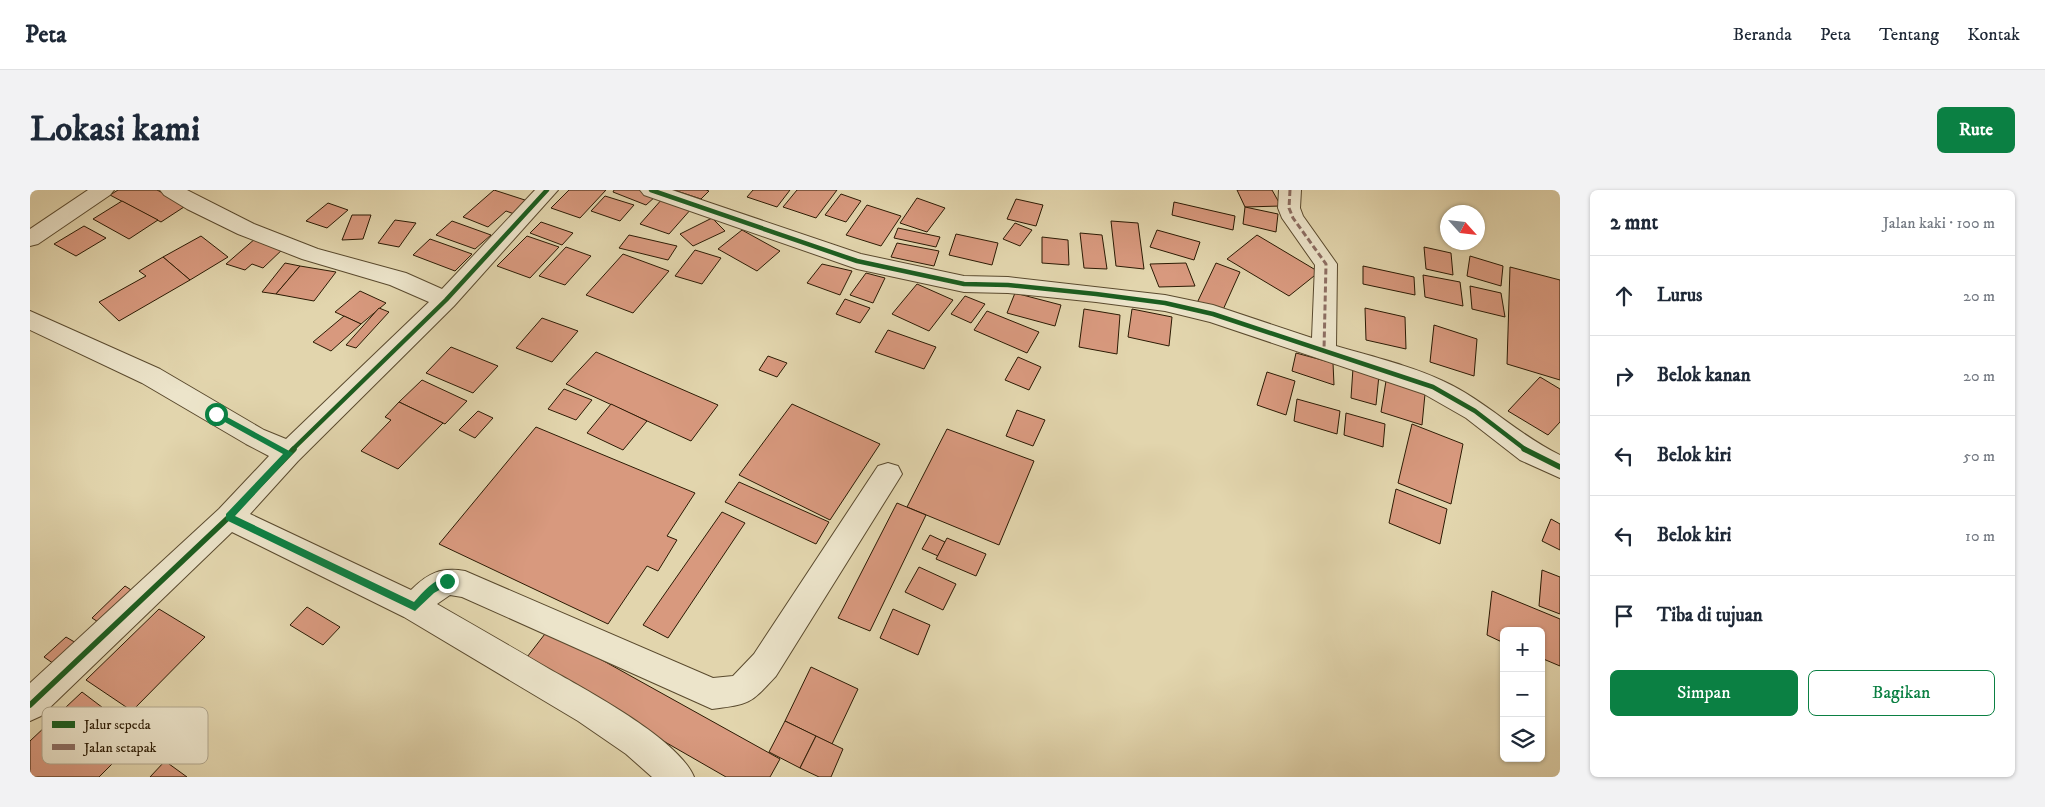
<!DOCTYPE html>
<html lang="id">
<meta charset="utf-8">
<style>
:root{--surface:#fff;--page:#f2f2f3;--text:#1f2937;--muted:#747a83;--line:#e0e1e3;--accent:#0b8043}
body{margin:0;font-family:"IM FELL DW Pica",serif;background:var(--page);color:var(--text)}
.controls{position:absolute;right:15px;bottom:15px;display:grid;overflow:hidden;border-radius:8px;box-shadow:0 1px 4px #0004}
.controls button{width:45px;height:45px;display:grid;place-items:center;padding:0;border:0;border-bottom:1px solid var(--line);background:var(--surface);color:var(--text);font:25px sans-serif}
.compass{position:absolute;left:1410px;top:15px;width:45px;height:45px;border-radius:50%;background:var(--surface);box-shadow:0 1px 4px #0004;rotate:117deg}
.stop{position:absolute;width:15px;height:15px;margin:-11px;border:4px solid #0b8043;border-radius:50%;background:#fff}
.stop.end{background:#0b8043;border-color:#fff;box-shadow:0 1px 5px #0008}
.list{margin:0;padding:0;list-style:none}
h2{display:flex;justify-content:space-between;align-items:center;height:65px;margin:0;padding:0 20px;font-size:21px}
h2 small{font-size:16px;font-weight:400;color:var(--muted)}
.list li{display:grid;grid-template-columns:32px 1fr auto;gap:15px;align-items:center;box-sizing:border-box;height:80px;padding:0 20px;border-top:1px solid var(--line)}
.list b{display:block;font-size:19px;white-space:nowrap}
.list em{font-size:16px;font-style:normal;color:var(--muted)}
.actions{display:flex;gap:10px;padding:15px 20px}
.actions a{flex:1;padding:11px 0;border:1px solid var(--accent);border-radius:8px;text-align:center;font-size:18px;color:var(--accent)}
.actions .main{background:var(--accent);color:#fff}
.icon{flex:none;width:28px;height:28px;fill:none;stroke:currentColor;stroke-width:2;stroke-linecap:round;stroke-linejoin:round}
.map{position:relative;flex:none;width:1530px;height:587px;overflow:hidden;border-radius:8px}
header{display:flex;align-items:center;gap:30px;box-sizing:border-box;height:70px;padding:0 25px;background:var(--surface);border-bottom:1px solid var(--line)}
header strong{font-size:24px}
nav{display:flex;gap:28px;margin-inline-start:auto;font-size:18px}
.intro{display:flex;align-items:center;justify-content:space-between;box-sizing:border-box;height:120px;padding:0 30px}
h1{margin:0;font-size:35px}
.button{padding:12px 22px;border-radius:8px;background:var(--accent);color:#fff;font-size:18px;font-weight:700}
main{display:flex;gap:30px;padding:0 30px}
aside{flex:1;background:var(--surface);border-radius:8px;box-shadow:0 1px 4px #0004}
.map>svg:first-child{display:block}
.building{fill:#d8997e;stroke:#2c1b04}
.lines{fill:none;stroke-linecap:round;stroke-linejoin:round}
.minor-casing{stroke:#5a4a2e;stroke-width:2}
.minor{fill:#ece4ca;fill-rule:evenodd}
.quiet{stroke:#8d6e63;stroke-width:3;stroke-dasharray:6 3;stroke-linecap:butt}
.cycleway-far1-casing{stroke:#ece4ca;stroke-width:7}
.cycleway-casing{stroke:#ece4ca;stroke-width:9}
.cycleway-far1{stroke:#1b5e20;stroke-width:4.5}
.cycleway{stroke:#1b5e20;stroke-width:5.5}
.route{fill:#0b8043}
.key{fill:#ece4ca;stroke:#b2a88f;stroke-width:1}
.key-label{font-size:14px;fill:#2c1b04}
</style>
<header>
<strong>Peta</strong>
<nav><a>Beranda</a><a>Peta</a><a>Tentang</a><a>Kontak</a></nav>
</header>
<div class="intro"><h1>Lokasi kami</h1><a class="button">Rute</a></div>
<main>
<div class="map">
<svg width="1530" height="587" viewBox="0 0 1530 587">
<rect width="100%" height="100%" fill="#e2d5ad"/>
<filter id="stains"><feTurbulence type="fractalNoise" baseFrequency=".004" numOctaves="4"/><feColorMatrix values="0 0 0 0 .2 0 0 0 0 .09 0 0 0 0 .02 0 0 0 .5 -.17"/></filter>
<radialGradient id="worn" r=".72"><stop offset=".6" stop-color="#630" stop-opacity="0"/><stop offset="1" stop-color="#630" stop-opacity=".3"/></radialGradient>
<g class="building">
<polygon points="88,0 127,0 157,15 131,32 80,5"/>
<polygon points="464,0 501,12 487,25 476,21 458,37 433,27"/>
<polygon points="539,0 576,0 550,28 521,18"/>
<polygon points="584,0 611,0 626,6 616,15 583,2"/>
<polygon points="644,0 676,0 679,1 671,9"/>
<polygon points="723,0 760,0 747,17 717,7"/>
<polygon points="767,0 807,0 786,28 753,17"/>
<polygon points="1207,0 1242,0 1251,16 1215,17"/>
<polygon points="811,4 831,11 816,32 795,25"/>
<polygon points="575,6 604,15 590,31 561,21"/>
<polygon points="633,8 662,18 639,44 610,34"/>
<polygon points="887,8 915,18 897,42 870,33"/>
<polygon points="986,9 1013,15 1006,36 977,29"/>
<polygon points="92,11 128,30 99,49 63,29"/>
<polygon points="1144,12 1205,26 1203,40 1142,25"/>
<polygon points="298,13 318,20 297,38 276,31"/>
<polygon points="837,15 871,26 851,56 816,45"/>
<polygon points="1215,17 1248,24 1246,42 1213,34"/>
<polygon points="322,25 341,25 333,49 312,50"/>
<polygon points="682,28 695,41 663,56 650,44"/>
<polygon points="365,30 386,33 369,57 348,53"/>
<polygon points="422,31 461,45 445,59 406,45"/>
<polygon points="1081,31 1108,33 1114,79 1086,76"/>
<polygon points="511,32 543,43 532,55 500,43"/>
<polygon points="985,33 1002,40 990,56 973,49"/>
<polygon points="54,36 76,48 46,66 24,54"/>
<polygon points="868,38 910,47 906,57 864,48"/>
<polygon points="712,40 750,61 727,81 688,59"/>
<polygon points="1127,40 1170,52 1164,70 1120,57"/>
<polygon points="1050,43 1072,45 1077,79 1054,78"/>
<polygon points="926,44 968,53 962,75 919,65"/>
<polygon points="599,45 647,56 638,70 589,58"/>
<polygon points="1227,45 1289,82 1259,106 1197,69"/>
<polygon points="171,46 198,67 160,90 133,67"/>
<polygon points="497,46 529,57 500,88 467,76"/>
<polygon points="1012,47 1038,50 1039,75 1012,73"/>
<polygon points="226,48 255,57 233,78 222,74 215,80 196,74"/>
<polygon points="400,49 442,64 425,81 383,65"/>
<polygon points="867,53 909,61 904,76 861,67"/>
<polygon points="536,57 561,66 535,95 509,86"/>
<polygon points="1394,57 1421,63 1423,85 1396,79"/>
<polygon points="665,60 691,68 672,94 645,86"/>
<polygon points="593,64 639,81 603,123 556,105"/>
<polygon points="1440,66 1473,76 1471,96 1437,86"/>
<polygon points="133,67 160,90 89,131 69,112 116,86 109,81"/>
<polygon points="255,73 270,76 246,104 232,102"/>
<polygon points="1156,73 1165,96 1129,97 1120,74"/>
<polygon points="1186,73 1210,82 1192,122 1167,113"/>
<polygon points="792,74 822,81 810,105 777,93"/>
<polygon points="270,76 306,82 284,111 246,104"/>
<polygon points="1333,76 1384,87 1385,105 1333,94"/>
<polygon points="1480,77 1530,90 1530,190 1477,174"/>
<polygon points="836,83 855,88 843,113 820,105"/>
<polygon points="1393,85 1430,92 1433,116 1395,107"/>
<polygon points="887,94 923,110 899,141 862,124"/>
<polygon points="1440,96 1471,103 1475,127 1442,119"/>
<polygon points="330,101 356,113 331,134 305,122"/>
<polygon points="985,103 1031,115 1025,136 977,123"/>
<polygon points="935,106 955,114 941,133 921,124"/>
<polygon points="815,109 840,118 830,133 806,124"/>
<polygon points="349,118 359,122 326,158 316,155"/>
<polygon points="1335,118 1375,127 1376,159 1336,150"/>
<polygon points="1054,119 1090,125 1087,164 1049,157"/>
<polygon points="1102,119 1142,127 1139,156 1098,147"/>
<polygon points="957,121 1009,142 997,163 944,140"/>
<polygon points="314,126 331,134 301,161 283,152"/>
<polygon points="512,128 548,141 522,172 486,158"/>
<polygon points="1404,135 1447,149 1444,186 1400,172"/>
<polygon points="858,140 906,157 894,179 845,162"/>
<polygon points="421,157 468,176 443,203 396,183"/>
<polygon points="566,162 688,215 661,251 536,194"/>
<polygon points="1266,163 1303,173 1304,195 1262,181"/>
<polygon points="738,166 757,173 747,187 729,180"/>
<polygon points="988,167 1011,177 999,200 975,190"/>
<polygon points="1323,178 1349,185 1346,215 1321,208"/>
<polygon points="1237,182 1265,191 1256,225 1227,215"/>
<polygon points="1510,187 1530,199 1530,232 1518,245 1478,221"/>
<polygon points="392,190 437,211 415,234 369,212"/>
<polygon points="1356,191 1395,204 1392,235 1351,222"/>
<polygon points="534,199 562,210 546,230 518,219"/>
<polygon points="1267,209 1310,221 1307,244 1264,231"/>
<polygon points="369,212 413,233 368,279 331,261 361,230 355,227"/>
<polygon points="581,214 617,231 593,260 557,243"/>
<polygon points="762,214 850,254 800,330 709,285"/>
<polygon points="987,220 1015,230 1003,256 976,246"/>
<polygon points="448,221 463,228 445,248 429,240"/>
<polygon points="1316,223 1355,234 1353,257 1314,245"/>
<polygon points="1382,234 1433,254 1421,314 1368,293"/>
<polygon points="506,237 665,303 637,346 647,350 628,381 617,376 578,434 409,354"/>
<polygon points="917,239 1004,271 969,355 877,317"/>
<polygon points="709,292 799,332 786,354 695,312"/>
<polygon points="1366,299 1417,319 1410,354 1359,333"/>
<polygon points="867,313 896,325 840,441 808,428"/>
<polygon points="692,322 715,333 638,448 613,435"/>
<polygon points="1521,329 1530,334 1530,360 1512,351"/>
<polygon points="900,345 915,352 908,366 892,359"/>
<polygon points="917,348 956,364 946,386 906,369"/>
<polygon points="889,377 926,394 913,420 875,402"/>
<polygon points="1512,380 1530,387 1530,424 1509,416"/>
<polygon points="95,396 109,405 76,437 62,428"/>
<polygon points="1462,401 1530,429 1530,476 1511,468 1511,441 1474,441 1474,453 1457,445"/>
<polygon points="277,417 310,437 293,455 260,435"/>
<polygon points="129,419 175,447 102,521 56,490"/>
<polygon points="863,419 900,435 888,465 850,448"/>
<polygon points="518,440 750,569 740,587 696,587 494,471"/>
<polygon points="36,447 53,457 30,478 14,467"/>
<polygon points="781,477 828,499 802,554 755,531"/>
<polygon points="52,502 110,546 69,587 0,587 0,551"/>
<polygon points="755,531 786,546 770,578 739,562"/>
<polygon points="786,546 813,559 801,587 789,587 770,578"/>
<polygon points="135,571 157,587 120,587"/>
</g>
<g class="lines">
<g class="minor-casing">
<g id="minor">
<polygon points="58,0 84,0 80,5 8,54 0,56 0,39"/>
<path d="M130 0H157L224 34 288 59 376 83 412 99 505 0H528L424 116 268 271 220 324 381 400C398 383 411 377 435 381L683 488 703 486 724 464 848 276 858 273 868 276 872 284 746 486C720 514 721 514 682 519L432 407 420 405 407 414C444 435 480 456 516 477 554 499 648 548 664 587H622L596 564 548 531 374 427 202 342 11 526 0 531V493L189 319 239 266 216 254 112 193 0 140V121L130 179 234 240 256 249 399 112 360 95 272 69 208 44 157 19 134 5Z"/>
<path d="M610 0H642L831 64 934 86 978 87 1135 105 1183 115 1282 148 1285 75 1252 28 1248 18 1249 0H1271L1270 18 1273 26 1307 74 1306 156C1340 166 1382 176 1413 191 1455 210 1488 245 1530 265V288L1490 270 1436 228 1394 204 1180 132 1135 121 1066 112 978 103 934 102 827 79 614 5Z"/>
</g>
</g>
<use href="#minor" class="minor"/>
<polyline class="quiet" points="1260,0 1259,18 1263,28 1296,74 1294,160"/>
<g class="cycleway-far1-casing">
<g id="cycleway-far1">
<polyline points="621,0 827,71 934,94 978,95 1066,104 1135,113 1183,124 1403,197 1445,221 1496,260"/>
<polyline points="262,260 416,110 517,0"/>
</g>
</g>
<g class="cycleway-casing">
<g id="cycleway">
<polyline points="1494,259 1530,277"/>
<polyline points="0,515 199,327 264,259"/>
</g>
</g>
<use href="#cycleway-far1" class="cycleway-far1"/>
<use href="#cycleway" class="cycleway"/>
</g>
<path class="route" d="M186 221 263 263 205 326 384 412C392 403 407 385 420 388V394L404 403 385 421 196 330V324L253 264 184 226 183 224Z"/>
<rect x="12" y="517" width="166" height="57" rx="8" class="key"/>
<rect x="22" y="531" width="23" height="7" fill="#1b5e20"/>
<rect x="22" y="554" width="23" height="6" fill="#8d6e63"/>
<g class="key-label">
<text x="54" y="539">Jalur sepeda</text>
<text x="54" y="562">Jalan setapak</text>
</g>
<rect width="100%" height="100%" filter="url(#stains)"/>
<rect width="100%" height="100%" fill="url(#worn)"/>
</svg>
<div class="controls">
<button>+</button>
<button>−</button>
<button><svg class="icon" aria-label="layers" viewBox="0 0 24 24"><path d="M12 4l9 5-9 5-9-5zM3 14l9 5 9-5"/></svg></button>
</div>
<svg class="compass" viewBox="-18 -18 36 36"><path d="M0-13l5 13h-10z" fill="#e53935"/><path d="M0 13l5-13h-10z" fill="#747a83"/></svg>
<div class="stop" style="left:186px;top:224px"></div>
<div class="stop end" style="left:417px;top:391px"></div>
</div>
<aside>
<h2>2 mnt<small>Jalan kaki · 100 m</small></h2>
<ul class="list">
<li><svg class="icon" aria-label="ahead" viewBox="0 0 24 24"><path d="M12 20V5M6 11l6-6 6 6"/></svg><div><b>Lurus</b></div><em>20 m</em></li>
<li><svg class="icon" aria-label="right" viewBox="0 0 24 24"><path d="M7 20v-9h11M14 6l5 5-5 5"/></svg><div><b>Belok kanan</b></div><em>20 m</em></li>
<li><svg class="icon" aria-label="left" viewBox="0 0 24 24"><path d="M17 20v-9H6M10 6l-5 5 5 5"/></svg><div><b>Belok kiri</b></div><em>50 m</em></li>
<li><svg class="icon" aria-label="left" viewBox="0 0 24 24"><path d="M17 20v-9H6M10 6l-5 5 5 5"/></svg><div><b>Belok kiri</b></div><em>10 m</em></li>
<li><svg class="icon" aria-label="arrive" viewBox="0 0 24 24"><path d="M6 21V4h12l-3 4 3 4H6"/></svg><div><b>Tiba di tujuan</b></div></li>
</ul>
<div class="actions"><a class="main">Simpan</a><a>Bagikan</a></div>
</aside>
</main>
